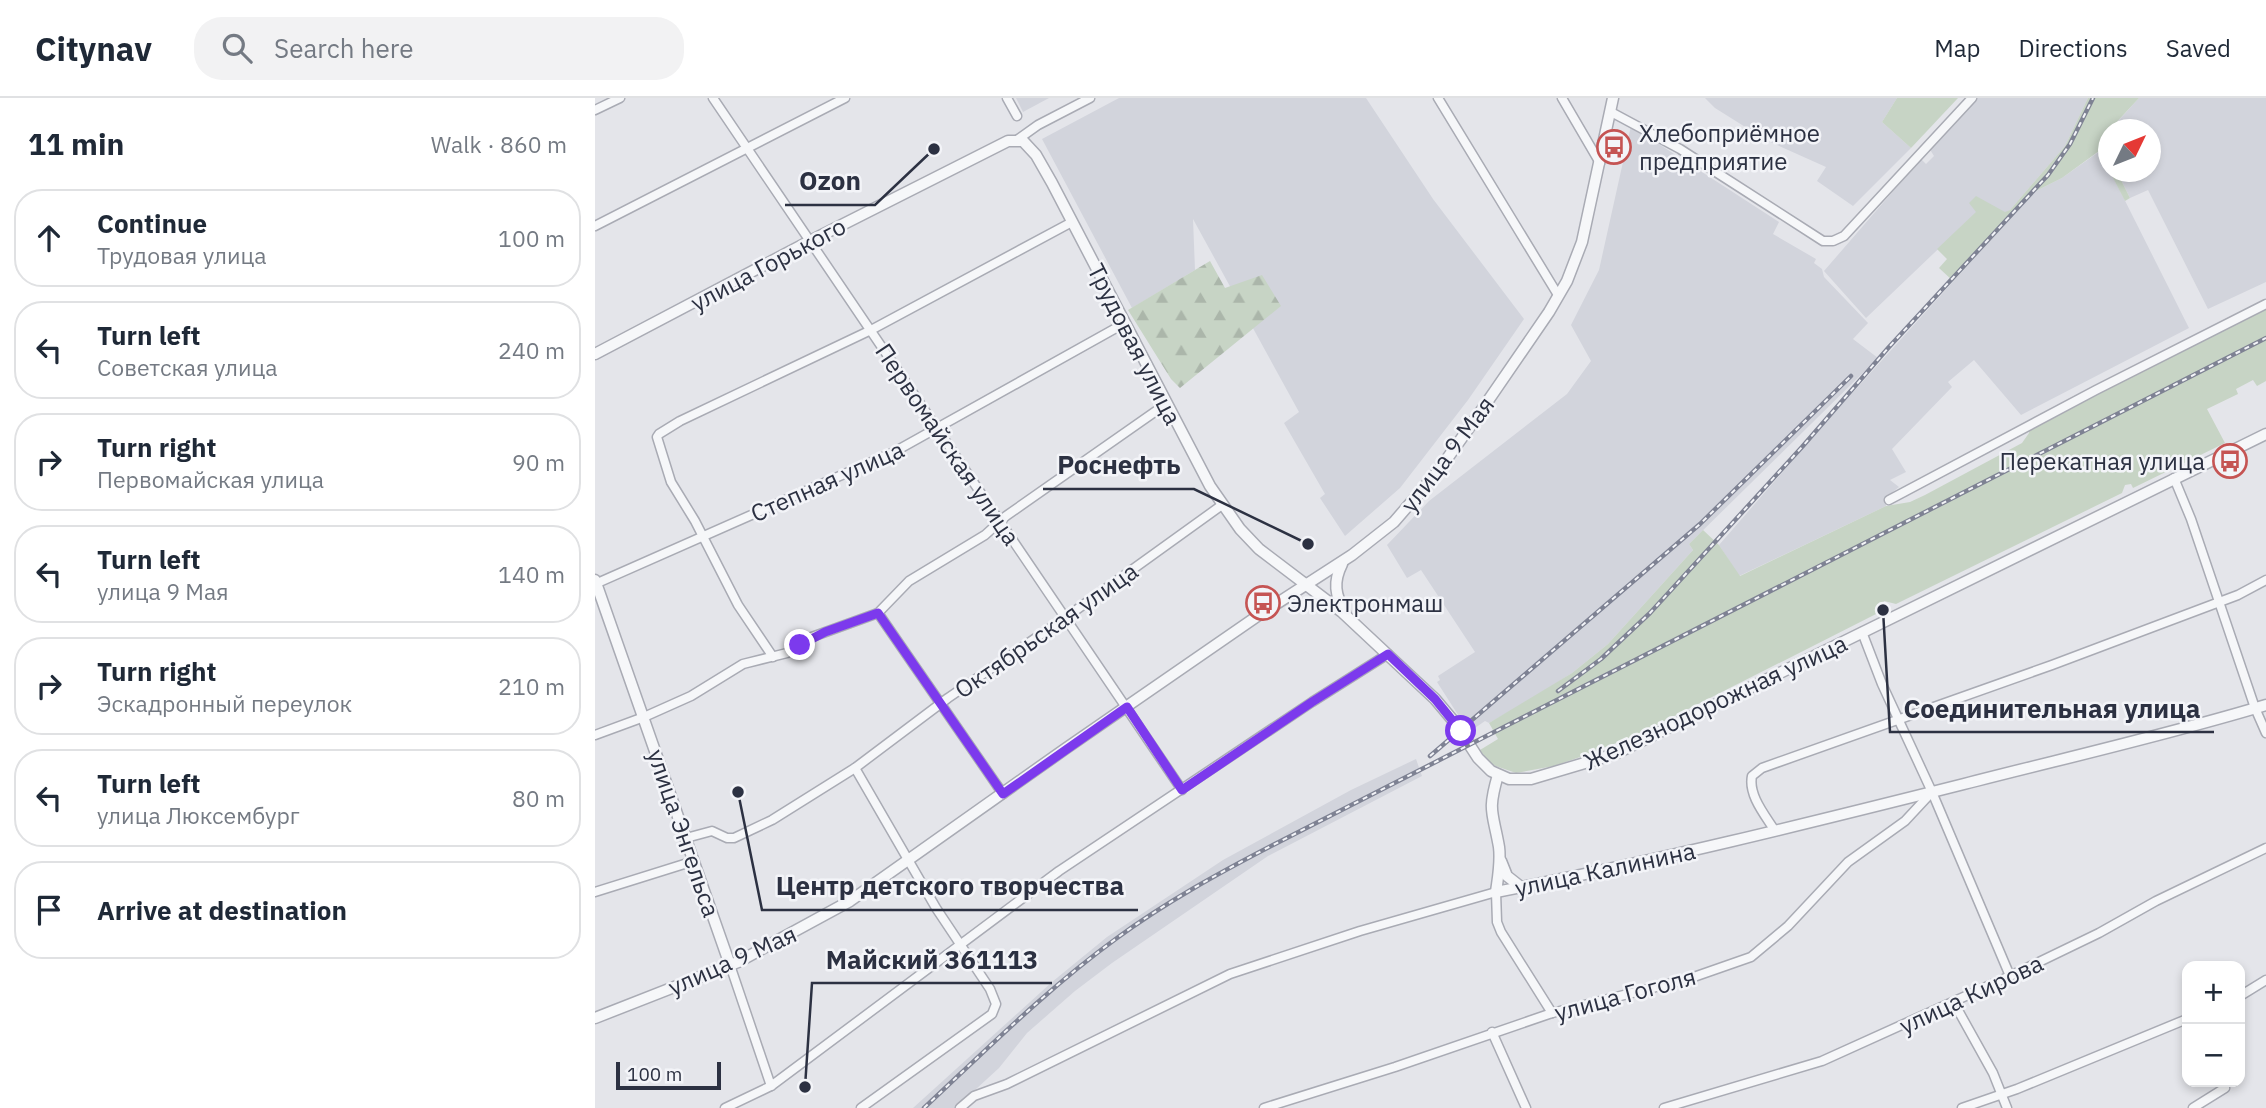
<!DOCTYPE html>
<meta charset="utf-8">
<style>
:root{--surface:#fff;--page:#f2f2f3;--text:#1f2937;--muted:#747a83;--line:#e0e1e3}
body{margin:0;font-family:"IBM Plex Sans",sans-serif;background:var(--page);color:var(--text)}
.controls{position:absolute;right:21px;bottom:21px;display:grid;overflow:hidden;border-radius:14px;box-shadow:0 4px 10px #0003}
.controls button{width:63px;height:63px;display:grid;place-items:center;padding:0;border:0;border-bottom:2px solid var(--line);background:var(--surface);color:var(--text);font:35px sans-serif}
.compass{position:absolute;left:1503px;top:21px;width:63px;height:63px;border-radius:50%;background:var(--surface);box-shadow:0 4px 10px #0003;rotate:47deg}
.scale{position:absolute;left:21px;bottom:18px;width:105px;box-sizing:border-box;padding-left:7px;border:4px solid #2c3142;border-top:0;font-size:19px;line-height:24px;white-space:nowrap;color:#2c3142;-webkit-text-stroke:5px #f3f4f8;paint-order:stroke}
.stop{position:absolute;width:21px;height:21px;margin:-16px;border:5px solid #7c3aed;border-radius:50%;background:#fff}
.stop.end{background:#7c3aed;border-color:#fff;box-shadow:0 2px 7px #0008}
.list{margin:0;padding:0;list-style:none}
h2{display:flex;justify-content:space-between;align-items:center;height:91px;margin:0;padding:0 28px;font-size:30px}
h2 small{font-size:23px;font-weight:400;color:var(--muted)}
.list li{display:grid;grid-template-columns:46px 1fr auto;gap:21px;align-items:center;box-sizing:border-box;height:98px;margin:0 14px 14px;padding:0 14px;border:2px solid var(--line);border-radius:28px}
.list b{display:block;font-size:26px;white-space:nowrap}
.list p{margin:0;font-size:23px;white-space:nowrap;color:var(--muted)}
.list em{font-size:23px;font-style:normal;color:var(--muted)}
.icon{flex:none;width:38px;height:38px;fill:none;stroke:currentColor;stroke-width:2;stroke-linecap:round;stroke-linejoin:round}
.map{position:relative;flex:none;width:1671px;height:1010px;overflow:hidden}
header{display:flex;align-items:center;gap:42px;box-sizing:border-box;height:98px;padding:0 35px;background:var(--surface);border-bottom:2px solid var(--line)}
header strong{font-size:33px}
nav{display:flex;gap:38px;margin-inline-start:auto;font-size:24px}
.search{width:490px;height:63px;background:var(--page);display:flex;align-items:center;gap:18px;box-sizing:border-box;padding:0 24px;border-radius:28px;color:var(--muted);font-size:26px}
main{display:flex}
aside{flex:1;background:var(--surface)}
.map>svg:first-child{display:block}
.built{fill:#d2d4dc}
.green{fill:#c7d4c5}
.forest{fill:url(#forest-firs)}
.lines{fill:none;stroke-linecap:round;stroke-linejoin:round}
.minor-casing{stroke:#a9abb4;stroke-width:11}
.tertiary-casing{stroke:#a9abb4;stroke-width:13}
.minor{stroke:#f6f7f9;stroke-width:8}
.tertiary{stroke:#f6f7f9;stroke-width:10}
.rail-casing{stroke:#7e8293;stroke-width:4.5}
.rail{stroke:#f3f4f8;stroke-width:2;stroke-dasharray:5;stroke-linecap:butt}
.route{stroke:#7c3aed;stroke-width:9}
.labels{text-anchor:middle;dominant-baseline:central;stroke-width:5;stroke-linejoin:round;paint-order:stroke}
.poi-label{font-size:24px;fill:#2c3142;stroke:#f3f4f8;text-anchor:start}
.street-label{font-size:24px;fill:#2c3142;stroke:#f3f4f8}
.leader{fill:none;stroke:#2c3142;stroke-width:2.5}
.callout-dot{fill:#2c3142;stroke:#f3f4f8;stroke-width:2.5}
.callout-label{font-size:26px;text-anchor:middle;font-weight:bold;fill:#2c3142;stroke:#f3f4f8;stroke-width:5;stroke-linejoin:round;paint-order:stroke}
</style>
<header>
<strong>Citynav</strong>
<div class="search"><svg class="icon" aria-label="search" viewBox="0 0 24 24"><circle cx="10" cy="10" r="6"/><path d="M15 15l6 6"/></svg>Search here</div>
<nav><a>Map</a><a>Directions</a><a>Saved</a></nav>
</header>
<main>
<aside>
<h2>11 min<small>Walk · 860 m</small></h2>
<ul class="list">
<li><svg class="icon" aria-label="ahead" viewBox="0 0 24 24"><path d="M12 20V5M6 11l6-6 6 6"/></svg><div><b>Continue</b><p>Трудовая улица</p></div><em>100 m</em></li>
<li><svg class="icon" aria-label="left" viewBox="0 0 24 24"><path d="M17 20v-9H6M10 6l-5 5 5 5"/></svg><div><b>Turn left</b><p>Советская улица</p></div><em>240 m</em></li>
<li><svg class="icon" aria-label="right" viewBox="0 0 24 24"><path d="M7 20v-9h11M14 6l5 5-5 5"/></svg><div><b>Turn right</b><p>Первомайская улица</p></div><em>90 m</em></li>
<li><svg class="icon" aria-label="left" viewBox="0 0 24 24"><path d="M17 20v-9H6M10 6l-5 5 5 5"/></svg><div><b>Turn left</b><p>улица 9 Мая</p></div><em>140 m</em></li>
<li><svg class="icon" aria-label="right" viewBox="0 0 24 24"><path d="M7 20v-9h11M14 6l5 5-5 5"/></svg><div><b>Turn right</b><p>Эскадронный переулок</p></div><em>210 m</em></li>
<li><svg class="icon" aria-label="left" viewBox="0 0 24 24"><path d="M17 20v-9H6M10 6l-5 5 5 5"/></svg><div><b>Turn left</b><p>улица Люксембург</p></div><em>80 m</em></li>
<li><svg class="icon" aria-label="arrive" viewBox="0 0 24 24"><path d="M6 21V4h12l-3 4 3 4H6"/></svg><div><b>Arrive at destination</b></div></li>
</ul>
</aside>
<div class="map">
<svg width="1671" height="1010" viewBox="0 0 1671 1010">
<defs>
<pattern id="forest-firs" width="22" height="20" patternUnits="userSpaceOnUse" patternTransform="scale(1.75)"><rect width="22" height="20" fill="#c7d4c5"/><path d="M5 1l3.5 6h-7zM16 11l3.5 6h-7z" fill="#abb6aa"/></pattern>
</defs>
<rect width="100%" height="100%" fill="#e4e5ea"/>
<g class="built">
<polygon points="421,0 454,0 428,14"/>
<polygon points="524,0 771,0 838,101 929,221 873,302 805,390 750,438 725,400 730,396 689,325 704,314 598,121 600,172 537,210 447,41"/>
<polygon points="1110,0 1302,0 1287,24 1316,50 1258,108 1222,83 1231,69 1171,42 1120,10"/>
<polygon points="1382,0 1493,0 1470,48 1415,112 1410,115 1382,114 1271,220 1229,173 1326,61 1331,66 1339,58 1334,50"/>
<polygon points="1544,0 1671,0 1671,184 1613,211 1553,92 1535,100 1522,74 1556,74 1556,32 1515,32"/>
<polygon points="1036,28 1184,124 1178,136 1221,161 1219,165 1227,171 1229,179 1273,225 1258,241 1283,260 1094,446 1098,452 1013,546 977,575 928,606 894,625 890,623 874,634 842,584 845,582 843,578 880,554 826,472 812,480 792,447 834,403 972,296 996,263 976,227 1004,172"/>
<polygon points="1505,53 1594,230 1426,317 1379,262 1353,284 1357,289 1297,351 1311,374 1295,382 1304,389 1290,400 1291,408 1144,478 1124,447 1232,323 1439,94 1467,80"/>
<polygon points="821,661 827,678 673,758 517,865 480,893 432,935 404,970 380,992 365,1010 318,1010 457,884 512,839 628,762 756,692"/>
</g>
<g class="green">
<polygon points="1302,0 1363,0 1316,50 1287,24"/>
<polygon points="1493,0 1544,0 1506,41 1513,56 1513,71 1504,53 1467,80 1439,94 1358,183 1344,170 1352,161 1342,151 1381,114 1374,105 1381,98 1410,114 1415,112 1470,48"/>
<polygon points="1515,74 1522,74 1535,100 1530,103"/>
<polygon points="1671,206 1671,283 1662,288 1658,282 1641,291 1643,296 1612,311 1630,345 1538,390 1536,386 1530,387 1527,395 1301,506 1289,503 1285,514 1044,636 991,657 959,668 921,675 895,666 885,652 903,641 894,625 977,575 1013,546 1098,452 1094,446 1108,432 1124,447 1145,478 1291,408 1315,404 1330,397 1427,345 1434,335 1435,327"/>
</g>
<polygon class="forest" points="615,163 630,190 667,177 686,208 585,290 576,281 533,212"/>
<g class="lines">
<g class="minor-casing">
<g id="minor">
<polyline points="118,0 587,692"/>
<polyline points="412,0 422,18"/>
<polyline points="843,0 963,197"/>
<polyline points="967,0 1005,65"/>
<polyline points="0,12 25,0"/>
<polyline points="1016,14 1085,51 1228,143 1238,143 1249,138 1377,0"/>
<polyline points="422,42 443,27 495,0"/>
<polyline points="0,128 250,0"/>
<polyline points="1579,380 1596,421 1660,610 1671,635"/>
<polyline points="1294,402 1501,292 1671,206"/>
<polyline points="0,486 299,354 530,225"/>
<polyline points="283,515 408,696"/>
<polyline points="1267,534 1287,586 1337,694 1415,878"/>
<polyline points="178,559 143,507 100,423 76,384 62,339 64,336 85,323 276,232 477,124"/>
<polyline points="0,637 49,619 96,598 148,566 192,555 214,540 283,515 314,483 390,437 411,418 571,306"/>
<polyline points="260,670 341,810 395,891 401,906 397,916 266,1010"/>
<path d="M1180 733C1170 717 1153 697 1157 678L1167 670 1457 567 1643 497 1671 482"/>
<polyline points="91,740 117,733 132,740 139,740 177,722 260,670 353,600 470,520 627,407"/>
<polyline points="0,794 99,763"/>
<polyline points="135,867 176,988"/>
<polyline points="1645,898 1671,882"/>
<polyline points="1359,905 1398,975 1412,1010"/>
<polyline points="897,934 931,1010"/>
<polyline points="130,1010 176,988 464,773 717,604 793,556"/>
<polyline points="365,1010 379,998 412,986 635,876 765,833 901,794 902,824 906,834 957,915"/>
<polyline points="669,1010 800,969 957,915 1093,881 1156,859 1193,828 1253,764 1310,723 1337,694"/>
<polyline points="1069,1010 1227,963 1415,878 1504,835 1561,803 1671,750"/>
<polyline points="1367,1010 1422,991 1592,921"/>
<polyline points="1598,1010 1630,990"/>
</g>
</g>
<g class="tertiary-casing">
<g id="tertiary">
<polyline points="0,256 215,143 413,43 428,43 441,57 457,85 615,388 645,431 664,451 747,514 840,601 861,626 883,660 896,673 914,681 936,681 1020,656 1671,336"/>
<path d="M747 466C738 484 740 497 750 514"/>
<polyline points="0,482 135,867"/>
<path d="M903 677C892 714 898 714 904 749 906 764 903 779 901 794 1058 764 1214 725 1369 686 1470 660 1572 637 1671 607"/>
<polyline points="906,763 912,778 926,789"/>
<polyline points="0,920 143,864 255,803 470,651 664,517 757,457 799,424 844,372 886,313 954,214 972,183 987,144 1018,0"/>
</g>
</g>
<use href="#minor" class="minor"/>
<use href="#tertiary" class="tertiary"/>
<g class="rail-casing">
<g id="rail">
<polyline points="963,593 1006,561 1055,515 1207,349 1294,249 1453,77 1475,46 1498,0"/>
<polyline points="835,658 1105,426 1256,278"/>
<path d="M329 1010C391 952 453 890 522 840 571 804 624 775 678 747L1671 240"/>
</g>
</g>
<use href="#rail" class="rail"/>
</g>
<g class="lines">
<polyline class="route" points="205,547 230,534 283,515 408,696 532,609 587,692 717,604 793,556 840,601 866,633"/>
</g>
<defs>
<g id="bus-ring" transform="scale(1.75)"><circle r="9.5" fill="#f3f4f8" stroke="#c55453" stroke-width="1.5"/><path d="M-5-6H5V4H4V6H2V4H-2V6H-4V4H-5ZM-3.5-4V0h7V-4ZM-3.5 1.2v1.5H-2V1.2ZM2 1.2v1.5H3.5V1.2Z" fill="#c55453"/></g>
</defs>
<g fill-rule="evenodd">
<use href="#bus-ring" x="1019" y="49"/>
<use href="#bus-ring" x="1635" y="363"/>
<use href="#bus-ring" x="668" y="505"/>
</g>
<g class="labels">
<g class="poi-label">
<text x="1044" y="35">Хлебоприёмное<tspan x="1044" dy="28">предприятие</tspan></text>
<text x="1610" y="363" text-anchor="end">Перекатная улица</text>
<text x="692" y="505">Электронмаш</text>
</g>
<g class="street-label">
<text transform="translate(173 166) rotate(-28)">улица Горького</text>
<text transform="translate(540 246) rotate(63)">Трудовая улица</text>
<text transform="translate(353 346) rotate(56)">Первомайская улица</text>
<text transform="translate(852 356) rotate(-53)">улица 9 Мая</text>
<text transform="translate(232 383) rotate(-24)">Степная улица</text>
<text transform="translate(451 532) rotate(-35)">Октябрьская улица</text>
<text transform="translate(1120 604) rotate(-25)">Железнодорожная улица</text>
<text transform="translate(89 735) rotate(71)">улица Энгельса</text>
<text transform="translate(1010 771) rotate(-12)">улица Калинина</text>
<text transform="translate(137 862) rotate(-24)">улица 9 Мая</text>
<text transform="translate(1030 896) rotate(-15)">улица Гоголя</text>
<text transform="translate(1376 896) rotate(-25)">улица Кирова</text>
</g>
</g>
<path class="leader" d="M339 51L280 107H190M713 446L599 391H448M1288 512L1295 634H1619M143 694L167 812H543M210 989L217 885H457"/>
<g class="callout-dot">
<circle cx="339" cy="51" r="7"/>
<circle cx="713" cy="446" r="7"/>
<circle cx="1288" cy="512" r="7"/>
<circle cx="143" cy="694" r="7"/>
<circle cx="210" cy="989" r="7"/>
</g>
<g class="callout-label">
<text x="235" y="92">Ozon</text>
<text x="524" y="376">Роснефть</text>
<text x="1457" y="620">Соединительная улица</text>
<text x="355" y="797">Центр детского творчества</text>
<text x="337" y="871">Майский 361113</text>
</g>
</svg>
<div class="controls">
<button>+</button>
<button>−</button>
</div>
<svg class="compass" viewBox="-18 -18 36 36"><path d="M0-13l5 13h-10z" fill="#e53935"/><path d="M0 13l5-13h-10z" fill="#747a83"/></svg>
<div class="scale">100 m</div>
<div class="stop" style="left:866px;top:633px"></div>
<div class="stop end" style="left:205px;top:547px"></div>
</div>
</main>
